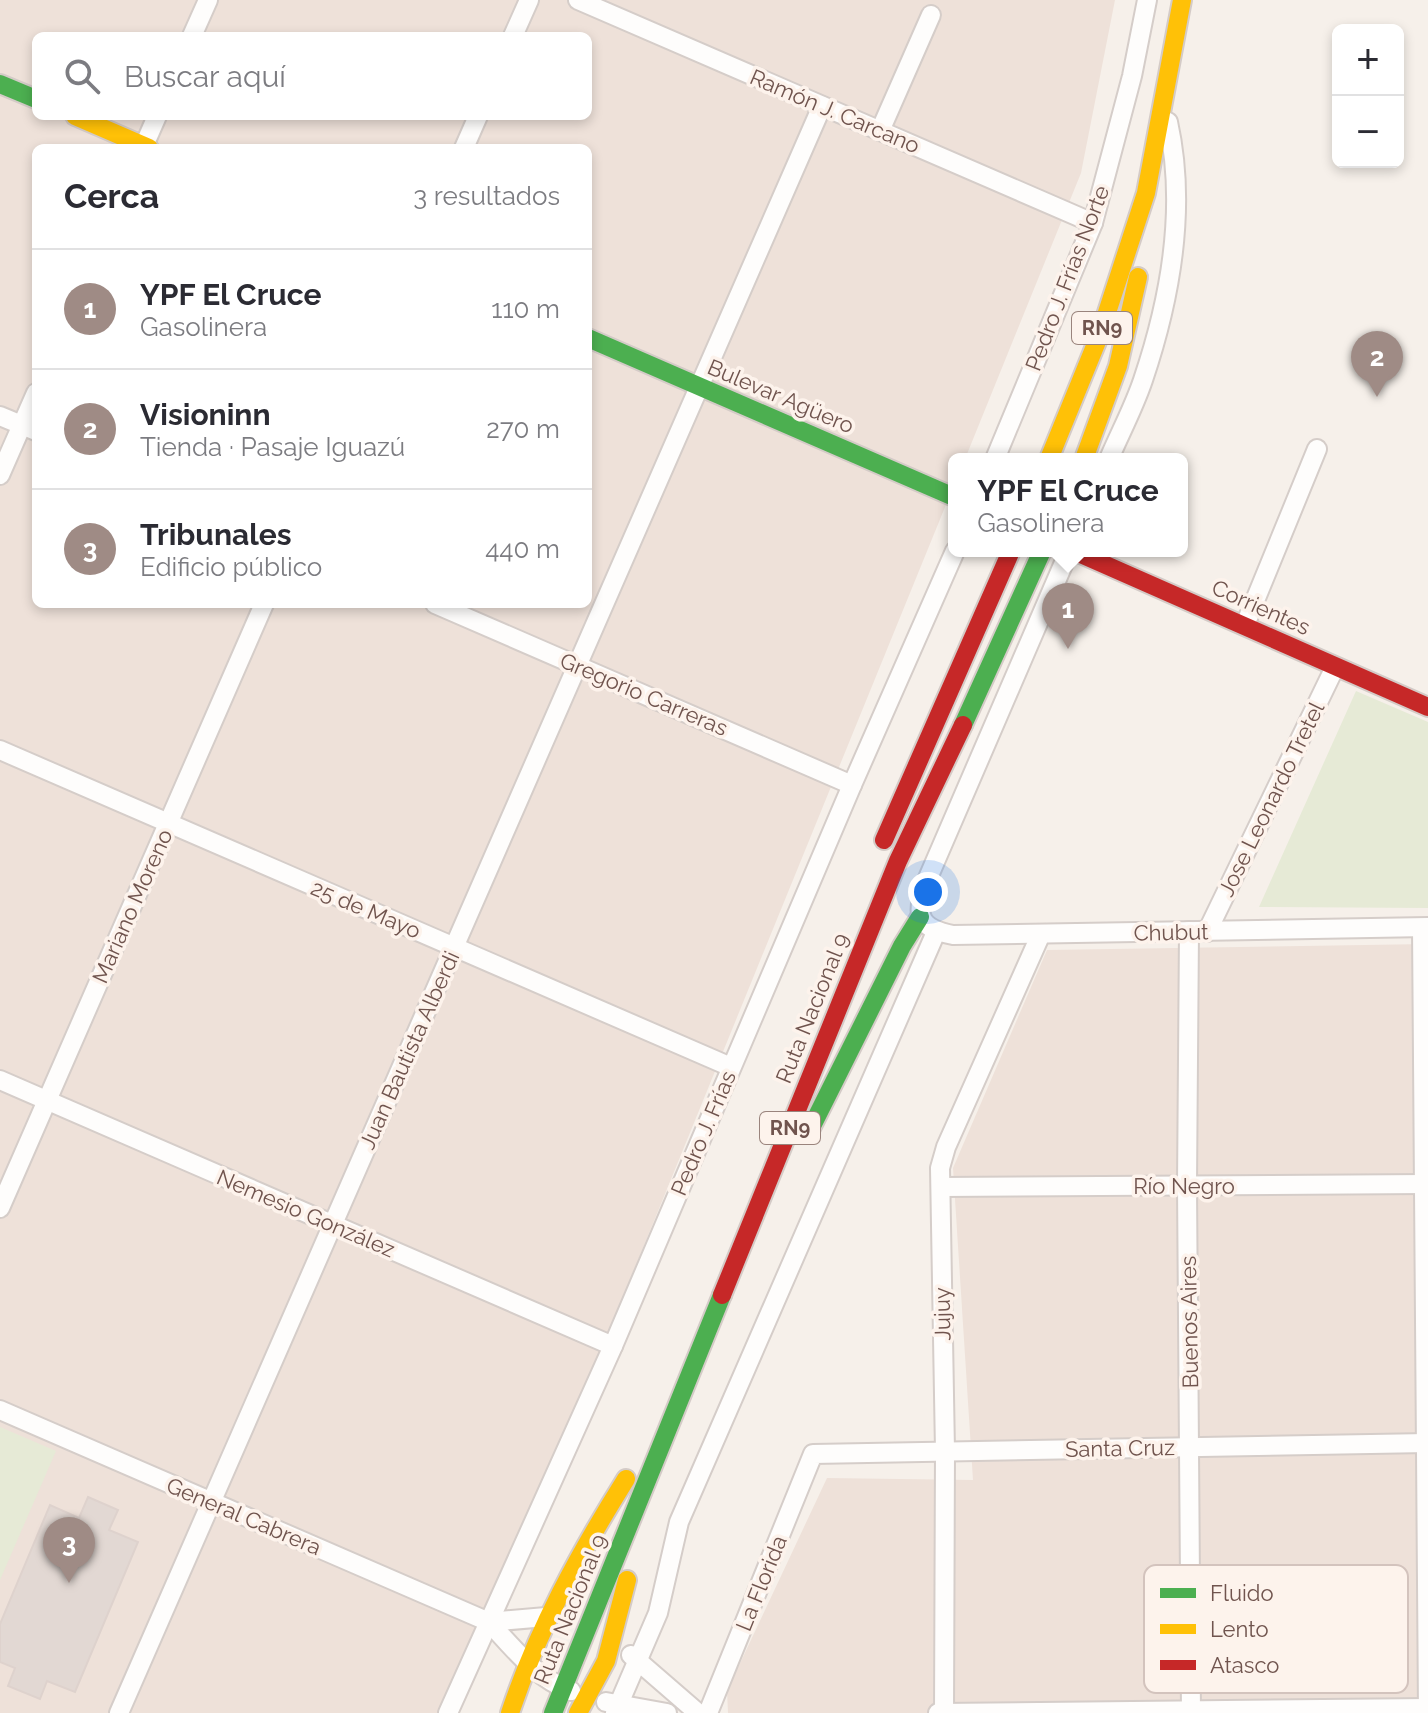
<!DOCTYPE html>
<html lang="es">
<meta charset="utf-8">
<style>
:root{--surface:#fff;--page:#f2f2f3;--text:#2b2b33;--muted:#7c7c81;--line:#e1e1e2;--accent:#9f8b85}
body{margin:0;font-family:Raleway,sans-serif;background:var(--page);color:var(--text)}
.controls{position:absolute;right:24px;top:24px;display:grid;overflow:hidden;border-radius:12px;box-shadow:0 4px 12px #0003}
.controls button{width:72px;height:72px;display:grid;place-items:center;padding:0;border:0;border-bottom:2px solid var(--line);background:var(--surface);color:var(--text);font:40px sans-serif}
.you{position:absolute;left:928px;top:892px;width:28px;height:28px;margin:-20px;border:6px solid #fff;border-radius:50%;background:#1a73e8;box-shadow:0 0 0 12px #1a73e833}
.badge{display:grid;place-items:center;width:52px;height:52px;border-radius:50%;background:var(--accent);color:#fff;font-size:26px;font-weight:700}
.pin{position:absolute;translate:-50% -66px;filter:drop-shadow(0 2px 4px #0008)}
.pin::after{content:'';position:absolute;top:42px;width:28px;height:24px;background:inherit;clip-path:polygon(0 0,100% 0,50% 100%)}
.popup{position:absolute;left:948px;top:453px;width:240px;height:104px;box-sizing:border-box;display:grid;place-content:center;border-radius:12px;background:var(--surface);filter:drop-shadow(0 2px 6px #0005);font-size:26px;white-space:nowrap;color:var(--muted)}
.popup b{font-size:30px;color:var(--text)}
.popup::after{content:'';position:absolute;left:50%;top:100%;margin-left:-16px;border:16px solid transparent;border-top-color:var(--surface)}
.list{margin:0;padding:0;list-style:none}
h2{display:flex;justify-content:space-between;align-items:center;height:104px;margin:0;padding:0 32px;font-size:34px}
h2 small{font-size:26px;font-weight:400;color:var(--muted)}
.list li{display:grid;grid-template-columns:52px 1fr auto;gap:24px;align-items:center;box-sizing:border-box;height:120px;padding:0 32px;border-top:2px solid var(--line)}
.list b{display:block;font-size:30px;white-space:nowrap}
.list p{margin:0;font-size:26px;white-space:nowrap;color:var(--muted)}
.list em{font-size:26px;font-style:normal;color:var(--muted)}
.icon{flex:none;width:44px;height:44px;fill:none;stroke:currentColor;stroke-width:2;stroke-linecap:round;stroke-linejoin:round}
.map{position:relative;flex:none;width:1428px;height:1713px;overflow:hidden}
.search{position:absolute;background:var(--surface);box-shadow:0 4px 12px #0003;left:32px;top:32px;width:560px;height:88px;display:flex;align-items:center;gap:20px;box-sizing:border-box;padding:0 28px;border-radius:12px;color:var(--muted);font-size:30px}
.panel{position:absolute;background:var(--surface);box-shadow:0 4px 12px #0003;left:32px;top:144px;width:560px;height:464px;border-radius:12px}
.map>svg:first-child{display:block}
.residential{fill:#eee1d9;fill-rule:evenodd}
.green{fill:#e6ead6}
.building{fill:#e2d8d3;stroke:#ded2cd;stroke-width:2}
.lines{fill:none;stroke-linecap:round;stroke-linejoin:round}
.street-casing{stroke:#d5cdc9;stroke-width:22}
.fast-casing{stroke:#d4cbc7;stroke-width:22}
.slow-casing{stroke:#d4cbc7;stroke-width:22}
.jam-casing{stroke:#d4cbc7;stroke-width:22}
.street{stroke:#fefdfc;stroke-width:18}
.fast{stroke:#4caf50;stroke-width:18}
.slow{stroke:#ffc107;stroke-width:18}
.jam{stroke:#c62828;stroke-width:18}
.labels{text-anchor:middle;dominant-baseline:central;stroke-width:7;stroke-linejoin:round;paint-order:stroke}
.shield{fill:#fdf3ec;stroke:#9a847d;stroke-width:2}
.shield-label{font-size:20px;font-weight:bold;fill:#70544e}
.street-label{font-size:22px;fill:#70544e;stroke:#fdf3ec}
.key{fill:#fdf3ec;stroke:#d3c3bd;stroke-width:2}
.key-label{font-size:22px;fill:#70544e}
</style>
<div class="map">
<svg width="1428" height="1713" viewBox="0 0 1428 1713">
<rect width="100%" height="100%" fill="#f6f0ea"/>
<g class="residential">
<path d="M0 0H1115L1081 173 965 459H954V485L612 1324 438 1713H0ZM36 36H588V116H36ZM36 148H588V604H36Z"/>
<polygon points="1428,944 1428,1713 728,1713 727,1691 827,1478 973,1480 953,1168 1047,950"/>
</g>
<g class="green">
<polygon points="1356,691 1428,722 1428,908 1259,907"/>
<polygon points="0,1427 56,1451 0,1580"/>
</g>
<polygon class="building" points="88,1497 118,1510 109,1530 138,1542 75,1692 47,1681 40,1699 8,1686 15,1668 0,1662 0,1624 50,1505 79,1518"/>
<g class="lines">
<g class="street-casing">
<g id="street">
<polyline points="578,0 1093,223"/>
<polyline points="192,36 208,0"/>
<polyline points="513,36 529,0"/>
<polyline points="880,131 931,15"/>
<polyline points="143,148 157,116"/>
<polyline points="464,148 478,116"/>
<polyline points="0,416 36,431"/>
<polyline points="995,459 1093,223 1132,76 1147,0"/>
<path d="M1109 459C1120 433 1134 407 1143 380 1171 297 1187 208 1168 122"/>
<polyline points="0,475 36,393"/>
<path d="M1069 551 928 878C917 912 913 927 953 935L1428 927"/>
<polyline points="435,604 852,785"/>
<polyline points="1245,625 1317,449"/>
<polyline points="0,750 731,1067"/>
<polyline points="1422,928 1428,1713"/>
<polyline points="1189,931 1187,1186 1191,1713"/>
<polyline points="1207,932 1335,667"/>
<polyline points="0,1080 613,1346"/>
<polyline points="941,1187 1428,1184"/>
<polyline points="0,1208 264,604"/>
<path d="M0 1410 489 1622C513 1648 536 1678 571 1691"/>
<polyline points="489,1622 546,1617"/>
<polyline points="631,1655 698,1713"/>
<polyline points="606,1702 667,1713"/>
<polyline points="119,1713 822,106"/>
<polyline points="448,1713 613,1346 852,785 955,551"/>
<polyline points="615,1713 658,1613 679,1522 936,932"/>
<polyline points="708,1713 813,1454 1428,1443"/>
<polyline points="938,1713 1428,1708"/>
<polyline points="944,1713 945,1451 940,1168 946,1147 1040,936"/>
</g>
</g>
<g class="fast-casing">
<g id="fast">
<polyline points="0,84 36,99"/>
<polyline points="588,338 954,497"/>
<polyline points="963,725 1042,551"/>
<polyline points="810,1130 902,946 920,917"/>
<polyline points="553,1713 722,1295"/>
</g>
</g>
<g class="slow-casing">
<g id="slow">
<polyline points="75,116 149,148"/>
<polyline points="1049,459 1100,334 1146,193 1182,0"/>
<polyline points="1084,459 1118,366 1138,277"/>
<path d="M510 1713C538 1629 579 1554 626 1479"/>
<polyline points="578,1713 606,1661 627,1580"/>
</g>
</g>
<g class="jam-casing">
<g id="jam">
<polyline points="1074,551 1428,707"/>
<polyline points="884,840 1011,551"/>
<polyline points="722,1295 898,861 963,725"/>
</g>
</g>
<use href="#street" class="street"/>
<use href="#fast" class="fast"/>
<use href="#slow" class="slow"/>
<use href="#jam" class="jam"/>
</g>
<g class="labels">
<g class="shield">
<rect x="1072" y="312" width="60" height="32" rx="6"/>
<rect x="760" y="1112" width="60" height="32" rx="6"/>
</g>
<g class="shield-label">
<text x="1102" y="328">RN9</text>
<text x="790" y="1128">RN9</text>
</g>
<g class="street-label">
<text transform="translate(835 111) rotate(23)">Ramón J. Carcano</text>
<text transform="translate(1067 278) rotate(-69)">Pedro J. Frías Norte</text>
<text transform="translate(781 396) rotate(23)">Bulevar Agüero</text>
<text transform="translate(1261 607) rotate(24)">Corrientes</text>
<text transform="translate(644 694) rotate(23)">Gregorio Carreras</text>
<text transform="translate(1271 799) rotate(-64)">Jose Leonardo Tretel</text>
<text transform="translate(132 906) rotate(-66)">Mariano Moreno</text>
<text transform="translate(366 909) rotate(23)">25 de Mayo</text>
<text transform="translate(1171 932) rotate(-1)">Chubut</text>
<text transform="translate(812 1008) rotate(-68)">Ruta Nacional 9</text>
<text transform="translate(409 1050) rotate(-66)">Juan Bautista Alberdi</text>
<text transform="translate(703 1133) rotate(-67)">Pedro J. Frías</text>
<text x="1184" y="1186">Río Negro</text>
<text transform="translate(306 1213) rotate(23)">Nemesio González</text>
<text transform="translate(942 1314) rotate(-91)">Jujuy</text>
<text transform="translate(1189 1322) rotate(-91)">Buenos Aires</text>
<text transform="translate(1120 1448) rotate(-1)">Santa Cruz</text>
<text transform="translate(244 1516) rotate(23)">General Cabrera</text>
<text transform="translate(761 1583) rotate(-68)">La Florida</text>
<text transform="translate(570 1609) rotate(-68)">Ruta Nacional 9</text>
</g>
</g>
<rect x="1144" y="1565" width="264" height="128" rx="12" class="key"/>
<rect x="1160" y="1588" width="36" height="10" fill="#4caf50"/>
<rect x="1160" y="1624" width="36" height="10" fill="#ffc107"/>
<rect x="1160" y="1660" width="36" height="10" fill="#c62828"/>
<g class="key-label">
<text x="1210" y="1601">Fluido</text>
<text x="1210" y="1637">Lento</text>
<text x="1210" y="1673">Atasco</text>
</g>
</svg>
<div class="controls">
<button>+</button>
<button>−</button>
</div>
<div class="you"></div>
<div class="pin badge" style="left:1068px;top:649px">1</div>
<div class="popup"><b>YPF El Cruce</b>Gasolinera</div>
<div class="pin badge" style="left:1377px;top:397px">2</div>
<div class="pin badge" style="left:69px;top:1583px">3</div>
<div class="search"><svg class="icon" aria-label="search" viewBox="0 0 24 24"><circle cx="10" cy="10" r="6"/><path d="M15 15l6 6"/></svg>Buscar aquí</div>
<section class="panel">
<h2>Cerca<small>3 resultados</small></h2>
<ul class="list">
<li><span class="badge">1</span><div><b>YPF El Cruce</b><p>Gasolinera</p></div><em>110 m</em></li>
<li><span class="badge">2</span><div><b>Visioninn</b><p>Tienda · Pasaje Iguazú</p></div><em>270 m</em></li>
<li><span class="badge">3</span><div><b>Tribunales</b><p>Edificio público</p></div><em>440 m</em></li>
</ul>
</section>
</div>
